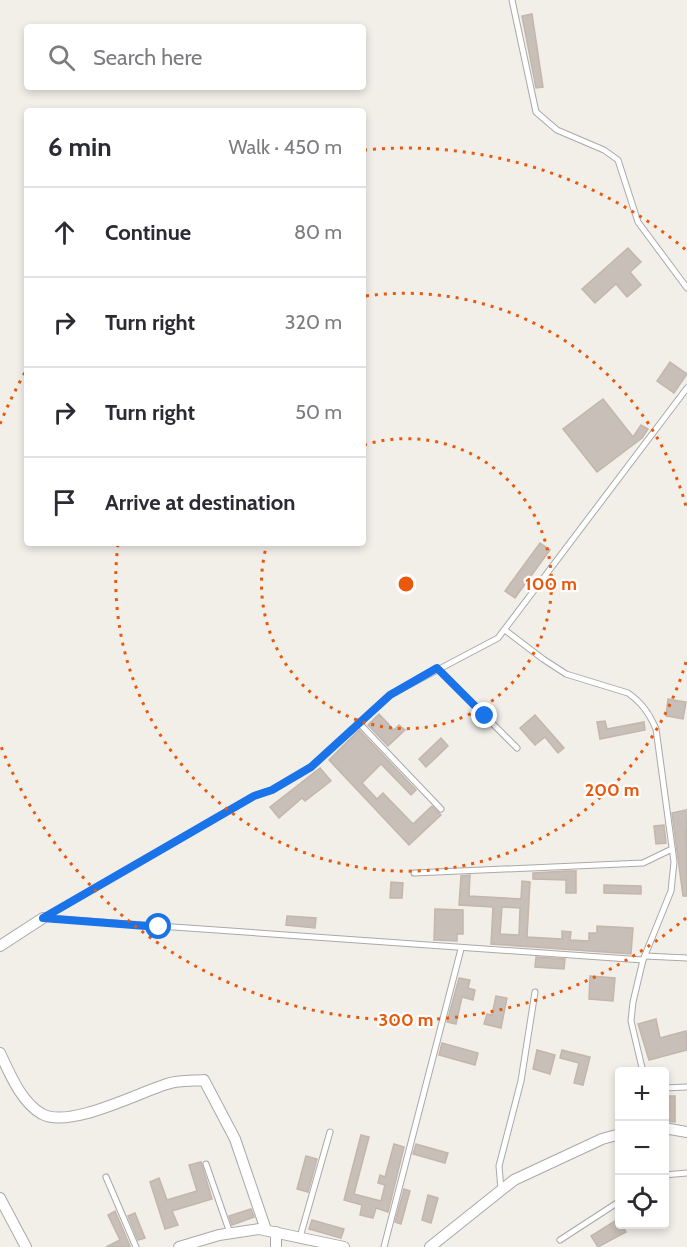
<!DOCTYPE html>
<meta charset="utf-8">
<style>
:root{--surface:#fff;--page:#f2f2f3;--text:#2b2b33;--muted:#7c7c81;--line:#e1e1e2}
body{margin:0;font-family:Cabin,sans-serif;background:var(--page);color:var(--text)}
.controls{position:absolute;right:18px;bottom:18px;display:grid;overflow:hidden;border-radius:6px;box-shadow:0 3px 9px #0003}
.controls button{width:54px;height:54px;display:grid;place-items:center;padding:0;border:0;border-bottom:2px solid var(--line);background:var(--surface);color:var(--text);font:30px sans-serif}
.stop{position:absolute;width:18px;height:18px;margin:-14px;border:4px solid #1a73e8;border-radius:50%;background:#fff}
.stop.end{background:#1a73e8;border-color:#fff;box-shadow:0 2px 6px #0008}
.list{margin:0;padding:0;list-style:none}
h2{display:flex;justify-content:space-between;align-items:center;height:78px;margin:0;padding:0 24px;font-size:26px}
h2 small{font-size:20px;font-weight:400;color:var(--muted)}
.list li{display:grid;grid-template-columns:39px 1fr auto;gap:18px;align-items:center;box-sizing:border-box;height:90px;padding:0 24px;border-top:2px solid var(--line)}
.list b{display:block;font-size:22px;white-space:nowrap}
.list em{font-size:20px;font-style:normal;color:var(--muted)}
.icon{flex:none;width:33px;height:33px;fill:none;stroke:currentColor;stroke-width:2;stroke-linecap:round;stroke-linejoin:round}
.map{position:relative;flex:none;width:687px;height:1247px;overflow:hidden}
.search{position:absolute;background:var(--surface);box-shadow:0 3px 9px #0003;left:24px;top:24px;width:342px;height:66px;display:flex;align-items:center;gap:15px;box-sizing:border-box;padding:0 21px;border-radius:6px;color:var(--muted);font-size:22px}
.panel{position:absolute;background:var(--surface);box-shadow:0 3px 9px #0003;left:24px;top:108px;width:342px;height:438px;border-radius:6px}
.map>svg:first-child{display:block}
.building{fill:#c7bfb8;stroke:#c4b6ab;stroke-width:1.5;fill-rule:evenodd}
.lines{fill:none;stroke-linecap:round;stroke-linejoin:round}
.service-casing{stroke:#a9a9a9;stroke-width:7}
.minor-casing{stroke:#a9a9a9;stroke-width:12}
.service{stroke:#fff;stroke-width:5}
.minor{stroke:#fff;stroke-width:10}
.route{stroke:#1a73e8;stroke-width:8}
.ring{fill:none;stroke:#e8590c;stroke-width:3;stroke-dasharray:3 6}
.centre{fill:#e8590c;stroke:#fff;stroke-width:3}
.ring-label{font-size:18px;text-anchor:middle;font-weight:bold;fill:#e8590c;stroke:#fff;stroke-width:4.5;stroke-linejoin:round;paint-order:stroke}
</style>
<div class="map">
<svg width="687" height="1247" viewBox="0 0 687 1247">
<rect width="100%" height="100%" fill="#f2efe9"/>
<g class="building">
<polygon points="532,14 543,87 536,88 522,16"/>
<polygon points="628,248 641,262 630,272 641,285 627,297 616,284 595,303 582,289"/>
<polygon points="670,362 687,374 674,393 657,381"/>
<polygon points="603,399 633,437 641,425 648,429 642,438 597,472 563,429"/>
<polygon points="540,543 550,550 515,598 505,591"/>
<polygon points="668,699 686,702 683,719 666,716"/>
<polygon points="379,714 394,730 399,725 405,730 388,746 368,725"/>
<polygon points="535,715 564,748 558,753 545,737 535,745 520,728"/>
<polygon points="605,721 607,729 644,722 645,730 600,739 597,722"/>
<polygon points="359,730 416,790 411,795 381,764 362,783 377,799 383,793 413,824 432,806 441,815 409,845 329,760"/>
<polygon points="441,738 448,746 426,767 419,759"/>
<polygon points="320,768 331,781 305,801 302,798 279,818 270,807"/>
<polygon points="686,810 687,896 683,896 672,813"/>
<polygon points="664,825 666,843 656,844 654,826"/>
<polygon points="567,871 576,871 576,893 566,893 566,880 533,879 533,873"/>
<path d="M470 875 469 896 521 899 522 881 530 882 527 937 562 939V931L571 932 570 940 589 941V933H597V926L633 928 631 954 491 944 493 907 459 905 461 876ZM502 907 520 908 519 935 500 934Z"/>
<polygon points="391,882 403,883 402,898 390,898"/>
<polygon points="604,885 641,886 641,894 604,893"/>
<polygon points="435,909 463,910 463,934 457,934 457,941 434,940"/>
<polygon points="287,916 316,918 315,928 286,925"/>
<polygon points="536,957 565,959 564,969 535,967"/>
<polygon points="590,976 615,978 613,1001 589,999"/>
<polygon points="459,978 470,980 468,988 475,990 473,1000 462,997 456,1024 447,1022"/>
<polygon points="496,996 507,998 501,1028 484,1024 487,1014 492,1015"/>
<polygon points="656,1019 660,1038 686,1031 687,1050 649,1060 638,1024"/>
<polygon points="442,1043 478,1053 475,1065 439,1055"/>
<polygon points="537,1050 555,1055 550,1074 533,1069"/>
<polygon points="562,1050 590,1057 583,1085 574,1083 579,1063 560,1058"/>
<polygon points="665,1096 675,1096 675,1122 665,1121"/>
<polygon points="361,1135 369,1137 354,1194 381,1201 385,1185 378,1183 380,1175 385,1177 394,1144 404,1147 388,1212 376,1208 373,1218 360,1215 362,1205 344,1200"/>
<polygon points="416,1144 448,1153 445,1163 413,1154"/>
<polygon points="306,1156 317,1159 308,1192 297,1189"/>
<polygon points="201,1162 212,1199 172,1211 178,1225 165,1229 150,1182 159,1178 167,1200 197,1191 189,1165"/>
<polygon points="404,1189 410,1191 401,1224 395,1222"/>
<polygon points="428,1195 438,1198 431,1223 422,1220"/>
<polygon points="251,1209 254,1217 232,1225 229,1216"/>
<polygon points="115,1211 130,1246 128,1247 106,1247 120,1240 108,1215"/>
<polygon points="135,1213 145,1238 138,1240 128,1216"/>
<polygon points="618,1219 626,1232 598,1247 591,1236"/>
<polygon points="312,1220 344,1229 341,1238 309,1229"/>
</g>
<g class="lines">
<g class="service-casing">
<g id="service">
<polyline points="512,0 536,112 557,130 604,150 618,160 638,222 687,288"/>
<path d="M505 630 543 659 566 674 628 693C642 703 649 713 656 729L674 862 671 891 643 960 633 1002 631 1021 643 1072"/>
<polyline points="437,668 517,748"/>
<polyline points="358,722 441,809"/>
<polyline points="414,873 643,863 672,849"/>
<polyline points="43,918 254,796 272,790 311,767 390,695 498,638 687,388"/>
<polyline points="44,918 643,960"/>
<polyline points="645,956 687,958"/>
<polyline points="664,1088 687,1087"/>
<polyline points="206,1164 230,1233"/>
<polyline points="664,1175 687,1173"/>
<polyline points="106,1177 136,1247"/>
<polyline points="501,1189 499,1166 521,1081 535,992"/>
<polyline points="300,1237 330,1132"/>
<polyline points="560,1240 620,1201"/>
<polyline points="384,1247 461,949"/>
</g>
</g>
<g class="minor-casing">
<g id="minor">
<polyline points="0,946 43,918"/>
<path d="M0 1053C10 1074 21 1102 42 1114 70 1129 140 1092 167 1084 178 1080 193 1081 204 1080L235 1139 266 1230"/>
<polyline points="664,1128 687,1132"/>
<polyline points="0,1198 26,1247"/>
<polyline points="276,1232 276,1247"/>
<polyline points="179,1247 219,1235 259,1229 344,1247"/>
<polyline points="430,1247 514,1180 602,1139 620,1134"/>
</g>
</g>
<use href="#service" class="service"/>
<use href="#minor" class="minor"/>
</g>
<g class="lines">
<polyline class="route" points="159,927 43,918 254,796 272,790 311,767 390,695 437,668 485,716"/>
</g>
<g class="ring">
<path d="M364 445A145 145 0 1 1 267 544"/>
<path d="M686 662A291 291 0 0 1 118 544M366 296A291 291 0 0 1 686 506"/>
<path d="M686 918A436 436 0 0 1 0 744M0 424A436 436 0 0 1 27 369M364 150A436 436 0 0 1 686 250"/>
</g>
<circle cx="406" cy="584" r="9" class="centre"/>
<g class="ring-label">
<text x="551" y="590">100 m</text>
<text x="612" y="796">200 m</text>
<text x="406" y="1026">300 m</text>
</g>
</svg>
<div class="controls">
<button>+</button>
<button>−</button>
<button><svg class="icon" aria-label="locate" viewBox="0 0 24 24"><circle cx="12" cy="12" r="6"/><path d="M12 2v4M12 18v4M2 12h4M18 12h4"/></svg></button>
</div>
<div class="stop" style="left:159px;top:927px"></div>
<div class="stop end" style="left:485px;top:716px"></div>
<div class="search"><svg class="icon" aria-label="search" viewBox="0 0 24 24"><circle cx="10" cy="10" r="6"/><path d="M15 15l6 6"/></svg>Search here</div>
<section class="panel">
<h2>6 min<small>Walk · 450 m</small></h2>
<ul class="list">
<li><svg class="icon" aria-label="ahead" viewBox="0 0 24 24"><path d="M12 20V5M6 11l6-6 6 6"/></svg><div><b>Continue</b></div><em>80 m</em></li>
<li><svg class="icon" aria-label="right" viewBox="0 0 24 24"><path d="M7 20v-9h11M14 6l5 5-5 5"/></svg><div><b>Turn right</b></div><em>320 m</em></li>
<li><svg class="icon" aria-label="right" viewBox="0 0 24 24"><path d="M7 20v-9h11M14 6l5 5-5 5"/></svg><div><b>Turn right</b></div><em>50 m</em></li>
<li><svg class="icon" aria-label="arrive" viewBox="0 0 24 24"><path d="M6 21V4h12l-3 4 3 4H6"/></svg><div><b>Arrive at destination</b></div></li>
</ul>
</section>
</div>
